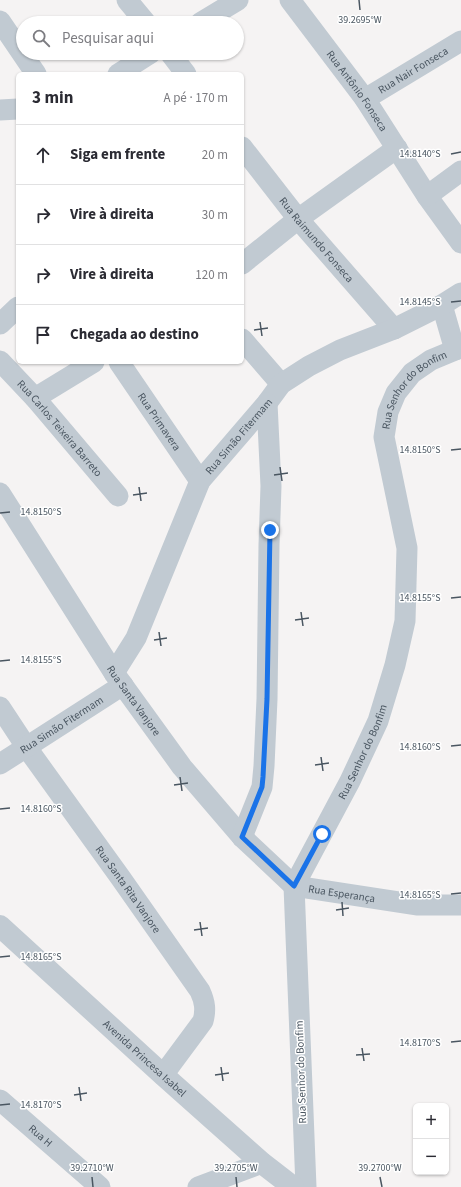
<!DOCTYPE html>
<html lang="pt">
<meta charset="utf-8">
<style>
:root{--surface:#fff;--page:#f7f7f7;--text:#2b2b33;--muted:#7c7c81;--line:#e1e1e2}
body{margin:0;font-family:"Source Sans 3",sans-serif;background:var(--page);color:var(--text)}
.controls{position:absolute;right:12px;bottom:12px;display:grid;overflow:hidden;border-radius:6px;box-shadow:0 1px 3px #0004}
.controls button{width:36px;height:36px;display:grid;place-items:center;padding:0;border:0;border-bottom:1px solid var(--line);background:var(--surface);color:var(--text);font:20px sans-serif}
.stop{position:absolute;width:12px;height:12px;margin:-9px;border:3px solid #1a73e8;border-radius:50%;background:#fff}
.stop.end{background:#1a73e8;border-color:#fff;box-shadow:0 1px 4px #0008}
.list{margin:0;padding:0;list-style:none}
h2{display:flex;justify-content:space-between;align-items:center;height:52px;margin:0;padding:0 16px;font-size:17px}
h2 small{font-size:13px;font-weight:400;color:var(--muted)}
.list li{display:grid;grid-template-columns:26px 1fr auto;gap:12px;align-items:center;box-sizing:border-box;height:60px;padding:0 16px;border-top:1px solid var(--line)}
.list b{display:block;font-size:15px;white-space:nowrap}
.list em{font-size:13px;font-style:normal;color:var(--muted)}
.icon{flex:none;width:22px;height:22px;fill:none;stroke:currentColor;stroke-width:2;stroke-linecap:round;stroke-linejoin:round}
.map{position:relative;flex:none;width:461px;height:1187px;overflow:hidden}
.search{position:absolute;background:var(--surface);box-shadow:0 1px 3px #0004;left:16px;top:16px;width:228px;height:44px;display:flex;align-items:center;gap:10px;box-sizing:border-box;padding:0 14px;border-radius:22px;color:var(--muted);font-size:15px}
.panel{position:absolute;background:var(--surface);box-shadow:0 1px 3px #0004;left:16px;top:72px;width:228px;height:292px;border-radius:6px}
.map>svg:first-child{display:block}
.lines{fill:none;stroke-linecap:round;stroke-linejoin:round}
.minor{stroke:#c1cad2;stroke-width:21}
.tertiary{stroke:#c1cad2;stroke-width:22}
.route{stroke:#1a73e8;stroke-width:5}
.ticks{fill:none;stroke:#4a5661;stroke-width:1.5}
.labels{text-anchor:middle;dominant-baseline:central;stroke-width:3;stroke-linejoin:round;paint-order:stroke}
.street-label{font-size:11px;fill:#4a5661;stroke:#fff}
.ticks-label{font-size:10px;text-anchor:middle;fill:#4a5661;stroke:#fff;stroke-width:3;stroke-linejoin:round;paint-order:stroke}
</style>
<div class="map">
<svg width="461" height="1187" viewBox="0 0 461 1187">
<rect width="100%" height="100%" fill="#f5f3f3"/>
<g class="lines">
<g class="minor">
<polyline points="127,0 146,23"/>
<path id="s1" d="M290 0 365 99 427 196 461 243"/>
<polyline points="0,21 36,74"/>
<polyline points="200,23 238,0"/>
<polyline points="170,53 186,74"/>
<polyline points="118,74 151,53"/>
<path id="s2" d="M365 99 461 41"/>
<polyline points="0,110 18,109"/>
<path id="s3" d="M242 147 298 219 394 329"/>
<polyline points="427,196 461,171"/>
<polyline points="242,264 298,219 397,148"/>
<polyline points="442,305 455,350"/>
<polyline points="0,324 18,307"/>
<polyline points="242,339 281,384"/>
<path id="s4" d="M0 361 35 398 118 496"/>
<path id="s5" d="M119 362 200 481"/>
<polyline points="35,398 94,362"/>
<path id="s6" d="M0 493 114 673 182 767 242 837 294 886 418 905H461"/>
<path id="s7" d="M114 673 136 638 200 481 267 403 281 384 309 366 340 350 394 329 442 305 461 293"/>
<path id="s8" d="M0 707 27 748 120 877 200 991C205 1002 206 1010 203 1021L163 1075"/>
<path id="s9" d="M0 764 123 685"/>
<polyline points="242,837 262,787 264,766 267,699 269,545 271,486 267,403"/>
<path id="s10" d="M0 1100 100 1187"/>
<polyline points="198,1187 262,1163"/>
<path id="s11" d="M306 1187 294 886 350 781 378 721 395 665 405 621 407 548 384 437 388 412 396 393 412 373 431 360 455 350 461 348"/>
</g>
<path class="tertiary" id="s12" d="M0 926 163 1075 262 1163 293 1187"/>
</g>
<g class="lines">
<polyline class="route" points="270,530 267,699 263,777 262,787 242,837 294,886 322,834"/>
</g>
<path class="ticks" d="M359 0 360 10M451 154 461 152M451 302 461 301M260 322 262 336M254 330 268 328M451 450 461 449M280 467 282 481M274 475 288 473M139 487 141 501M133 495 147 493M0 513 10 512M451 598 461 597M301 612 303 626M295 620 309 618M159 632 161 646M154 640 167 638M0 661 10 660M451 746 461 745M321 757 323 771M315 765 329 763M180 777 182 791M174 785 188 783M0 809 10 808M451 894 461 893M342 902 343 916M336 910 349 908M200 922 202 936M194 930 208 928M0 957 10 956M451 1042 461 1041M362 1048 364 1061M356 1055 370 1054M221 1067 223 1081M215 1075 229 1073M79 1087 81 1101M74 1095 87 1093M0 1105 10 1104M92 1177 93 1187M236 1177 237 1187M380 1177 382 1187"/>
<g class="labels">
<g class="street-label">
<text stroke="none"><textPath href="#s2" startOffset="56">Rua Nair Fonseca</textPath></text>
<text stroke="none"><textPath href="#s1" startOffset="113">Rua Antônio Fonseca</textPath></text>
<text stroke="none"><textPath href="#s3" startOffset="119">Rua Raimundo Fonseca</textPath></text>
<text stroke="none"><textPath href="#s11" startOffset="836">Rua Senhor do Bonfim</textPath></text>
<text stroke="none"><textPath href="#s5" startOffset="72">Rua Primavera</textPath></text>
<text stroke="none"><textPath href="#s4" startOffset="90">Rua Carlos Teixeira Barreto</textPath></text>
<text stroke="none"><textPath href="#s7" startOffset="270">Rua Simão Fitermam</textPath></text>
<text stroke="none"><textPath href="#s6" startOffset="247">Rua Santa Vanjore</textPath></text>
<text stroke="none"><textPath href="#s9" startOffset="73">Rua Simão Fitermam</textPath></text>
<text stroke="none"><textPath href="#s11" startOffset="452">Rua Senhor do Bonfim</textPath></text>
<text stroke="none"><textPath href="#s8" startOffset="223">Rua Santa Rita Vanjore</textPath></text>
<text stroke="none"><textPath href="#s6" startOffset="541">Rua Esperança</textPath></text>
<text stroke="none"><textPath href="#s12" startOffset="196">Avenida Princesa Isabel</textPath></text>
<text transform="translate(301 1072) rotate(-92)">Rua Senhor do Bonfim</text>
<text stroke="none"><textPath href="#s10" startOffset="54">Rua H</textPath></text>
</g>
</g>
<g class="ticks-label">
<text x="360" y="23">39.2695°W</text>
<text x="420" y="157">14.8140°S</text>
<text x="420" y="305">14.8145°S</text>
<text x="420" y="453">14.8150°S</text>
<text x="41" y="515">14.8150°S</text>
<text x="420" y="601">14.8155°S</text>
<text x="41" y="663">14.8155°S</text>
<text x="420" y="750">14.8160°S</text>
<text x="41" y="812">14.8160°S</text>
<text x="420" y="898">14.8165°S</text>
<text x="41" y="960">14.8165°S</text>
<text x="420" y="1046">14.8170°S</text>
<text x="41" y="1108">14.8170°S</text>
<text x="92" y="1171">39.2710°W</text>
<text x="236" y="1171">39.2705°W</text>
<text x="380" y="1171">39.2700°W</text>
</g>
</svg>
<div class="controls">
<button>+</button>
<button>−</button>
</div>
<div class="stop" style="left:322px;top:834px"></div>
<div class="stop end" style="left:270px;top:530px"></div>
<div class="search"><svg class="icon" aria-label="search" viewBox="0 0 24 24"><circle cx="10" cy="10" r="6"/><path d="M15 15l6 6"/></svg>Pesquisar aqui</div>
<section class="panel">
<h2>3 min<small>A pé · 170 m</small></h2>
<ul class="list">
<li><svg class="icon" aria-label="ahead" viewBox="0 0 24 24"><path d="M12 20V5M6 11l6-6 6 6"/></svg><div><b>Siga em frente</b></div><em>20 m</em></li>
<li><svg class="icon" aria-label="right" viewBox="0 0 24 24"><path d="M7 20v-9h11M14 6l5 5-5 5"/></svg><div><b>Vire à direita</b></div><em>30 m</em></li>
<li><svg class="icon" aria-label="right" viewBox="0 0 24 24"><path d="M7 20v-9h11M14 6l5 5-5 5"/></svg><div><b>Vire à direita</b></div><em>120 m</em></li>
<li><svg class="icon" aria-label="arrive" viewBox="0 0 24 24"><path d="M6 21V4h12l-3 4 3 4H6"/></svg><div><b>Chegada ao destino</b></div></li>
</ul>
</section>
</div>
